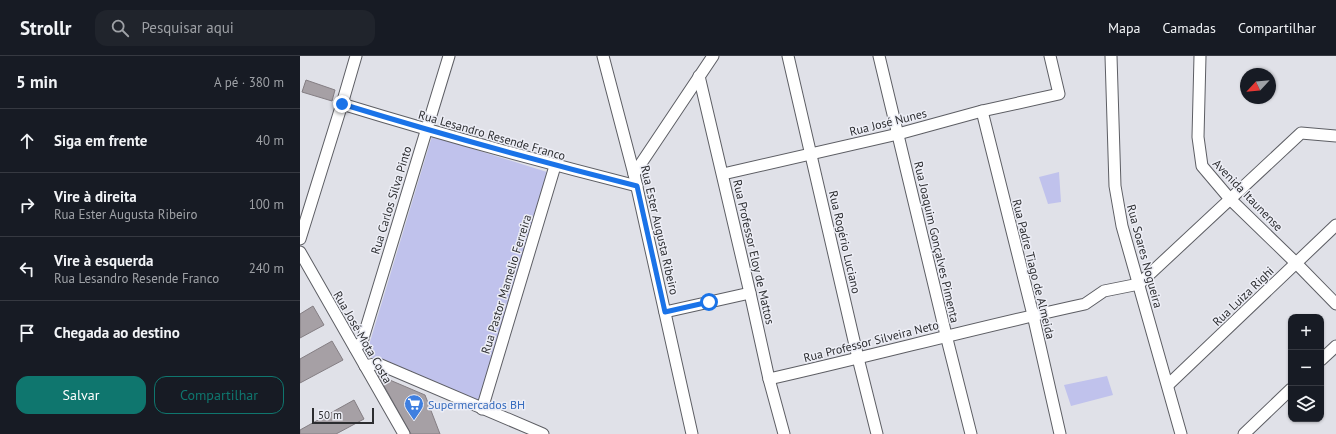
<!DOCTYPE html>
<html lang="pt">
<meta charset="utf-8">
<style>
:root{--surface:#171b24;--page:#20242c;--text:#f1f3f6;--muted:#9ea1a6;--line:#363941;--accent:#0f766e}
body{margin:0;font-family:"PT Sans",sans-serif;background:var(--page);color:var(--text)}
.controls{position:absolute;right:12px;bottom:12px;display:grid;overflow:hidden;border-radius:8px;box-shadow:0 1px 3px #0004}
.controls button{width:36px;height:36px;display:grid;place-items:center;padding:0;border:0;border-bottom:1px solid var(--line);background:var(--surface);color:var(--text);font:20px sans-serif}
.compass{position:absolute;left:940px;top:12px;width:36px;height:36px;border-radius:50%;background:var(--surface);box-shadow:0 1px 3px #0004;rotate:244deg}
.scale{position:absolute;left:12px;bottom:10px;width:62px;box-sizing:border-box;padding-left:4px;border:2px solid #2c2d30;border-top:0;font-size:11px;line-height:14px;white-space:nowrap;color:#2c2d30;-webkit-text-stroke:3px #edeef6;paint-order:stroke}
.stop{position:absolute;width:12px;height:12px;margin:-9px;border:3px solid #1a73e8;border-radius:50%;background:#fff}
.stop.end{background:#1a73e8;border-color:#fff;box-shadow:0 1px 4px #0008}
.list{margin:0;padding:0;list-style:none}
h2{display:flex;justify-content:space-between;align-items:center;height:52px;margin:0;padding:0 16px;font-size:17px}
h2 small{font-size:13px;font-weight:400;color:var(--muted)}
.list li{display:grid;grid-template-columns:26px 1fr auto;gap:12px;align-items:center;box-sizing:border-box;height:64px;padding:0 16px;border-top:1px solid var(--line)}
.list b{display:block;font-size:15px;white-space:nowrap}
.list p{margin:0;font-size:13px;white-space:nowrap;color:var(--muted)}
.list em{font-size:13px;font-style:normal;color:var(--muted)}
.actions{display:flex;gap:8px;padding:12px 16px}
.actions a{flex:1;padding:9px 0;border:1px solid var(--accent);border-radius:12px;text-align:center;font-size:14px;color:var(--accent)}
.actions .main{background:var(--accent);color:#fff}
.icon{flex:none;width:22px;height:22px;fill:none;stroke:currentColor;stroke-width:2;stroke-linecap:round;stroke-linejoin:round}
.map{position:relative;flex:none;width:1036px;height:378px;overflow:hidden}
header{display:flex;align-items:center;gap:24px;box-sizing:border-box;height:56px;padding:0 20px;background:var(--surface);border-bottom:1px solid var(--line)}
header strong{font-size:19px}
nav{display:flex;gap:22px;margin-inline-start:auto;font-size:14px}
.search{width:280px;height:36px;background:var(--page);display:flex;align-items:center;gap:10px;box-sizing:border-box;padding:0 14px;border-radius:12px;color:var(--muted);font-size:15px}
main{display:flex}
aside{flex:1;background:var(--surface)}
.map>svg:first-child{display:block}
.green{fill:#c0c2ec}
.building{fill:#a6a0a5;stroke:#847e83}
.lines{fill:none;stroke-linecap:round;stroke-linejoin:round}
.minor-casing{stroke:#5d5e64;stroke-width:13}
.minor{stroke:#fff;stroke-width:11}
.route{stroke:#1a73e8;stroke-width:5}
.labels{text-anchor:middle;dominant-baseline:central;stroke-width:3;stroke-linejoin:round;paint-order:stroke}
.street-label{font-size:12px;fill:#2c2d30;stroke:#edeef6}
.shop-label{font-size:12px;fill:#366cbe;stroke:#edeef6;text-anchor:start}
</style>
<header>
<strong>Strollr</strong>
<div class="search"><svg class="icon" aria-label="search" viewBox="0 0 24 24"><circle cx="10" cy="10" r="6"/><path d="M15 15l6 6"/></svg>Pesquisar aqui</div>
<nav><a>Mapa</a><a>Camadas</a><a>Compartilhar</a></nav>
</header>
<main>
<aside>
<h2>5 min<small>A pé · 380 m</small></h2>
<ul class="list">
<li><svg class="icon" aria-label="ahead" viewBox="0 0 24 24"><path d="M12 20V5M6 11l6-6 6 6"/></svg><div><b>Siga em frente</b></div><em>40 m</em></li>
<li><svg class="icon" aria-label="right" viewBox="0 0 24 24"><path d="M7 20v-9h11M14 6l5 5-5 5"/></svg><div><b>Vire à direita</b><p>Rua Ester Augusta Ribeiro</p></div><em>100 m</em></li>
<li><svg class="icon" aria-label="left" viewBox="0 0 24 24"><path d="M17 20v-9H6M10 6l-5 5 5 5"/></svg><div><b>Vire à esquerda</b><p>Rua Lesandro Resende Franco</p></div><em>240 m</em></li>
<li><svg class="icon" aria-label="arrive" viewBox="0 0 24 24"><path d="M6 21V4h12l-3 4 3 4H6"/></svg><div><b>Chegada ao destino</b></div></li>
</ul>
<div class="actions"><a class="main">Salvar</a><a>Compartilhar</a></div>
</aside>
<div class="map">
<svg width="1036" height="378" viewBox="0 0 1036 378">
<rect width="100%" height="100%" fill="#e0e1e8"/>
<g class="green">
<polygon points="132,80 247,116 179,349 66,299"/>
<polygon points="759,116 761,146 748,148 739,121"/>
<polygon points="807,320 813,339 771,350 764,329"/>
</g>
<g class="building">
<polygon points="6,24 35,34 32,45 2,36"/>
<polygon points="13,250 24,269 0,282 0,258"/>
<polygon points="32,285 43,304 0,327 0,303"/>
<polygon points="78,319 125,339 140,378 111,378"/>
<polygon points="54,344 64,363 36,378 0,378 0,374"/>
</g>
<g class="lines">
<g class="minor-casing">
<g id="minor">
<polyline points="303,0 334,118 392,378"/>
<polyline points="488,0 558,302 577,378"/>
<polyline points="579,0 646,279 671,378"/>
<polyline points="811,0 815,130 822,170 881,378"/>
<polyline points="900,0 898,81 902,110 930,143 996,207 1036,248"/>
<polyline points="399,20 450,237 469,323 484,378"/>
<path d="M42 48C140 78 238 105 337 130"/>
<polyline points="682,55 733,259 760,378"/>
<polyline points="334,118 413,0"/>
<polyline points="423,118 598,78 682,55 759,38 750,0"/>
<polyline points="0,183 42,48 56,0"/>
<polyline points="0,196 104,378"/>
<polyline points="365,256 450,237"/>
<polyline points="55,292 62,286 64,279 149,0"/>
<polyline points="1021,304 1036,290"/>
<polyline points="65,310 75,308 81,309 243,378"/>
<path d="M469 323C575 299 679 271 785 248L804 235 839 228 1001 77 1036 80"/>
<polyline points="868,329 1036,169"/>
<polyline points="182,353 255,110"/>
<polyline points="944,378 991,333"/>
</g>
</g>
<use href="#minor" class="minor"/>
</g>
<g class="lines">
<path class="route" d="M42 48C140 78 238 105 337 130L365 256 409 246"/>
</g>
<defs>
<g id="supermarket-pin" transform="scale(1)"><path d="M0 17L-7.5 6A9.5 9.5 0 1 1 7.5 6Z" fill="#3f7fe0" stroke="#edeef6"/><path d="M-6-5.5h2.5l.6 2H6L4.5 2H-2.5L-4.4-4H-6ZM-1.5 3.2a1.3 1.3 0 1 0 .1 0ZM3 3.2a1.3 1.3 0 1 0 .1 0Z" fill="#fff"/></g>
</defs>
<g fill-rule="evenodd">
<use href="#supermarket-pin" x="114" y="348"/>
</g>
<g class="labels">
<g class="street-label">
<text transform="translate(588 66) rotate(-14)">Rua José Nunes</text>
<text transform="translate(192 79) rotate(16)">Rua Lesandro Resende Franco</text>
<text transform="translate(948 139) rotate(46)">Avenida Itaunense</text>
<text transform="translate(91 144) rotate(-73)">Rua Carlos Silva Pinto</text>
<text transform="translate(360 174) rotate(77)">Rua Ester Augusta Ribeiro</text>
<text transform="translate(545 186) rotate(77)">Rua Rogério Luciano</text>
<text transform="translate(637 186) rotate(77)">Rua Joaquim Gonçalves Pimenta</text>
<text transform="translate(454 196) rotate(77)">Rua Professor Eloy de Mattos</text>
<text transform="translate(845 200) rotate(75)">Rua Soares Nogueira</text>
<text transform="translate(734 213) rotate(76)">Rua Padre Tiago de Almeida</text>
<text transform="translate(206 228) rotate(-73)">Rua Pastor Mamelio Ferreira</text>
<text transform="translate(943 240) rotate(-44)">Rua Luiza Righi</text>
<text transform="translate(63 281) rotate(60)">Rua José Mota Costa</text>
<text transform="translate(571 285) rotate(-14)">Rua Professor Silveira Neto</text>
</g>
<g class="shop-label">
<text x="128" y="348">Supermercados BH</text>
</g>
</g>
</svg>
<div class="controls">
<button>+</button>
<button>−</button>
<button><svg class="icon" aria-label="layers" viewBox="0 0 24 24"><path d="M12 4l9 5-9 5-9-5zM3 14l9 5 9-5"/></svg></button>
</div>
<svg class="compass" viewBox="-18 -18 36 36"><path d="M0-13l5 13h-10z" fill="#e53935"/><path d="M0 13l5-13h-10z" fill="#9ea1a6"/></svg>
<div class="scale">50 m</div>
<div class="stop" style="left:409px;top:246px"></div>
<div class="stop end" style="left:42px;top:48px"></div>
</div>
</main>
